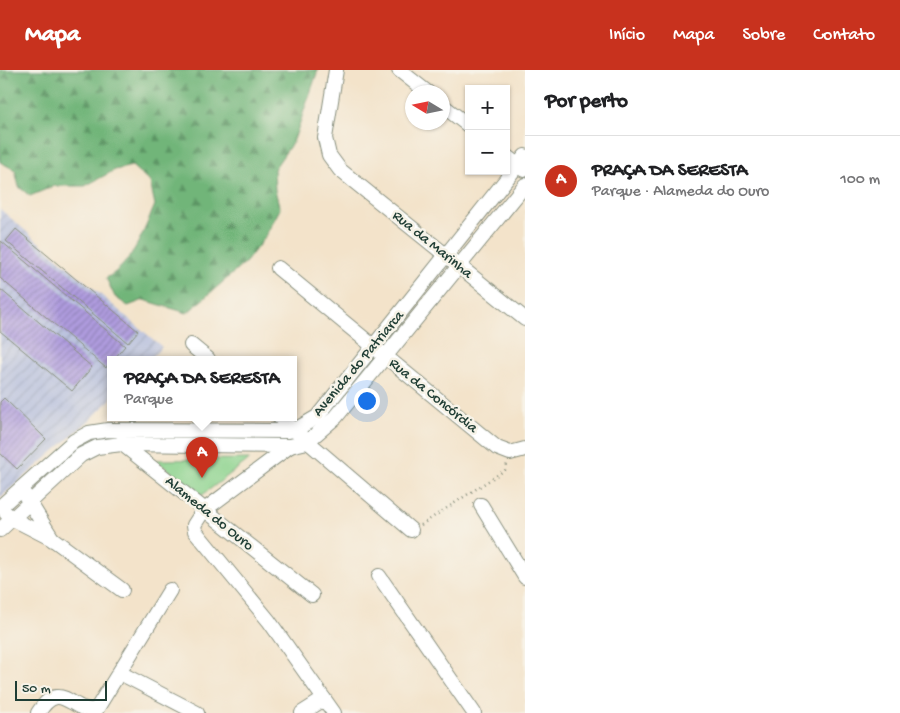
<!DOCTYPE html>
<html lang="pt">
<meta charset="utf-8">
<style>
:root{--surface:#fff;--page:#f6f6f6;--text:#202124;--muted:#757577;--line:#e0e0e0;--accent:#c8321e}
body{margin:0;font-family:"Gochi Hand",sans-serif;background:var(--page);color:var(--text)}
.controls{position:absolute;right:15px;top:15px;display:grid;overflow:hidden;border-radius:0px;box-shadow:0 1px 4px #0004}
.controls button{width:45px;height:45px;display:grid;place-items:center;padding:0;border:0;border-bottom:1px solid var(--line);background:var(--surface);color:var(--text);font:25px sans-serif}
.compass{position:absolute;left:405px;top:15px;width:45px;height:45px;border-radius:50%;background:var(--surface);box-shadow:0 1px 4px #0004;rotate:280deg}
.scale{position:absolute;left:15px;bottom:12px;width:92px;box-sizing:border-box;padding-left:5px;border:2px solid #1f3d34;border-top:0;font-size:14px;line-height:18px;white-space:nowrap;color:#1f3d34;-webkit-text-stroke:4px #f7f3e8;paint-order:stroke}
.you{position:absolute;left:366px;top:330px;width:18px;height:18px;margin:-12px;border:4px solid #fff;border-radius:50%;background:#1a73e8;box-shadow:0 0 0 8px #1a73e833}
.badge{display:grid;place-items:center;width:32px;height:32px;border-radius:50%;background:var(--accent);color:#fff;font-size:16px;font-weight:700}
.pin{position:absolute;translate:-50% -41px;filter:drop-shadow(0 1px 2px #0008)}
.pin::after{content:'';position:absolute;top:26px;width:18px;height:15px;background:inherit;clip-path:polygon(0 0,100% 0,50% 100%)}
.popup{position:absolute;left:107px;top:286px;width:190px;height:65px;box-sizing:border-box;display:grid;place-content:center;border-radius:0px;background:var(--surface);filter:drop-shadow(0 1px 4px #0005);font-size:16px;white-space:nowrap;color:var(--muted)}
.popup b{font-size:19px;color:var(--text)}
.popup::after{content:'';position:absolute;left:50%;top:100%;margin-left:-10px;border:10px solid transparent;border-top-color:var(--surface)}
.list{margin:0;padding:0;list-style:none}
h2{display:flex;justify-content:space-between;align-items:center;height:65px;margin:0;padding:0 20px;font-size:21px}
h2 small{font-size:16px;font-weight:400;color:var(--muted)}
.list li{display:grid;grid-template-columns:32px 1fr auto;gap:15px;align-items:center;box-sizing:border-box;height:90px;padding:0 20px;border-top:1px solid var(--line)}
.list b{display:block;font-size:19px;white-space:nowrap}
.list p{margin:0;font-size:16px;white-space:nowrap;color:var(--muted)}
.list em{font-size:16px;font-style:normal;color:var(--muted)}
.map{position:relative;flex:none;width:525px;height:643px;overflow:hidden}
header{display:flex;align-items:center;gap:30px;box-sizing:border-box;height:70px;padding:0 25px;background:var(--accent);color:#fff}
header strong{font-size:24px}
nav{display:flex;gap:28px;margin-inline-start:auto;font-size:18px}
main{display:flex}
aside{flex:1;background:var(--surface)}
.map>svg:first-child{display:block}
.industrial{fill:url(#industrial-furrows)}
.green{fill:#8cd38e;stroke:#568861}
.forest{fill:url(#forest-firs);stroke:#487956}
.building{fill:url(#building-hatch)}
.lines{fill:none;stroke-linecap:round;stroke-linejoin:round}
.minor-casing{stroke:#89907f;stroke-width:16}
.path{stroke:#89907f;stroke-width:2.5;stroke-dasharray:1 4;stroke-linecap:butt}
.minor{stroke:#fff;stroke-width:14}
.labels{text-anchor:middle;dominant-baseline:central;stroke-width:5;stroke-linejoin:round;paint-order:stroke}
.street-label{font-size:15px;fill:#1f3d34;stroke:#f7f3e8}
</style>
<header>
<strong>Mapa</strong>
<nav><a>Início</a><a>Mapa</a><a>Sobre</a><a>Contato</a></nav>
</header>
<main>
<div class="map">
<svg width="525" height="643" viewBox="0 0 525 643">
<defs>
<pattern id="industrial-furrows" width="10" height="10" patternUnits="userSpaceOnUse" patternTransform="scale(1.25)"><rect width="10" height="10" fill="#bbc3de"/><path d="M-1 1l2-2M0 10L10 0M9 11l2-2" fill="none" stroke="#a0a8bf"/></pattern>
<pattern id="forest-firs" width="22" height="20" patternUnits="userSpaceOnUse" patternTransform="scale(1.25)"><rect width="22" height="20" fill="#71b579"/><path d="M5 1l3.5 6h-7zM16 11l3.5 6h-7z" fill="#5c9464"/></pattern>
<pattern id="building-hatch" width="6" height="6" patternUnits="userSpaceOnUse" patternTransform="scale(1.25)"><rect width="6" height="6" fill="#af9bde"/><path d="M-1 1l2-2M0 6l6-6M5 7l2-2" fill="none" stroke="#8e80b5"/></pattern>
</defs>
<rect width="100%" height="100%" fill="#f7f3e8"/>
<filter id="ink" filterUnits="userSpaceOnUse"><feTurbulence type="fractalNoise" baseFrequency=".02" numOctaves="2"/><feDisplacementMap in="SourceGraphic" scale="10" xChannelSelector="R" yChannelSelector="G"/><feConvolveMatrix kernelMatrix="1 2 1 2 8 2 1 2 1" color-interpolation-filters="sRGB"/></filter>
<filter id="wash" filterUnits="userSpaceOnUse"><feTurbulence type="fractalNoise" baseFrequency=".0096" numOctaves="4" result="noise"/><feDisplacementMap in="SourceGraphic" scale="20" xChannelSelector="R" yChannelSelector="G"/><feGaussianBlur stdDeviation="1.12" result="paint"/><feColorMatrix in="noise" values="0 0 0 0 0 0 0 0 0 0 0 0 0 0 0 0 0 1.4 0 .05"/><feComposite in="paint" operator="in"/></filter>
<g filter="url(#wash)">
<rect width="100%" height="100%" fill="#f3e3ca"/>
<polygon class="industrial" points="0,139 162,277 150,289 111,289 111,329 91,349 0,428"/>
<polygon class="green" points="250,389 201,426 156,390"/>
<path class="forest" d="M0 0H318L294 70 274 99 275 120 280 139 265 167 246 192 187 243 144 230 128 236 115 227 106 208C132 195 144 160 155 135L150 112 132 96 115 100 85 116H54L30 126 19 117 15 100 0 92Z"/>
<g id="blocks">
<g class="building">
<polygon points="16,159 138,261 128,273 6,171"/>
<polygon points="1,171 125,276 114,289 111,289 106,298 0,208"/>
<polygon points="0,219 92,297 72,321 0,261"/>
<polygon points="4,328 46,369 17,399 0,383 0,332"/>
</g>
</g>
</g>
<g filter="url(#ink)">
<use href="#blocks" fill-opacity="0" stroke="#89907f" stroke-width="1"/>
<g class="lines">
<g class="minor-casing">
<g id="minor">
<polyline points="336,0 325,68 329,85 340,100 525,249"/>
<polyline points="399,0 427,22"/>
<polyline points="442,35 469,56"/>
<polyline points="506,86 524,100"/>
<polyline points="278,198 497,378 510,383 525,379"/>
<polyline points="191,275 208,289"/>
<polyline points="279,347 411,460"/>
<polyline points="121,373 312,525"/>
<polyline points="290,376 203,441 194,455 195,461 269,551 334,643"/>
<polyline points="25,425 53,470"/>
<polyline points="481,435 525,507"/>
<polyline points="0,437 74,371 89,363 108,360 287,361 295,360 317,347 525,86"/>
<polyline points="6,443 11,448 54,470 122,520"/>
<polyline points="0,460 81,385 97,377 122,374 290,376 307,372 336,347 525,115"/>
<polyline points="379,506 474,643"/>
<polyline points="120,603 197,643"/>
<path d="M38 643C61 607 71 643 96 640L170 520"/>
<polyline points="302,643 324,629"/>
</g>
</g>
<polyline class="path" points="421,455 505,400 507,394"/>
<use href="#minor" class="minor"/>
</g>
</g>
<g class="labels">
<g class="street-label">
<text transform="translate(432 175) rotate(39)">Rua da Marinha</text>
<text transform="translate(359 294) rotate(-50)">Avenida do Patriarca</text>
<text transform="translate(433 326) rotate(39)">Rua da Concórdia</text>
<text transform="translate(209 444) rotate(39)">Alameda do Ouro</text>
</g>
</g>
</svg>
<div class="controls">
<button>+</button>
<button>−</button>
</div>
<svg class="compass" viewBox="-18 -18 36 36"><path d="M0-13l5 13h-10z" fill="#e53935"/><path d="M0 13l5-13h-10z" fill="#757577"/></svg>
<div class="scale">50 m</div>
<div class="you"></div>
<div class="pin badge" style="left:202px;top:408px">A</div>
<div class="popup"><b>PRAÇA DA SERESTA</b>Parque</div>
</div>
<aside>
<h2>Por perto<small></small></h2>
<ul class="list">
<li><span class="badge">A</span><div><b>PRAÇA DA SERESTA</b><p>Parque · Alameda do Ouro</p></div><em>100 m</em></li>
</ul>
</aside>
</main>
